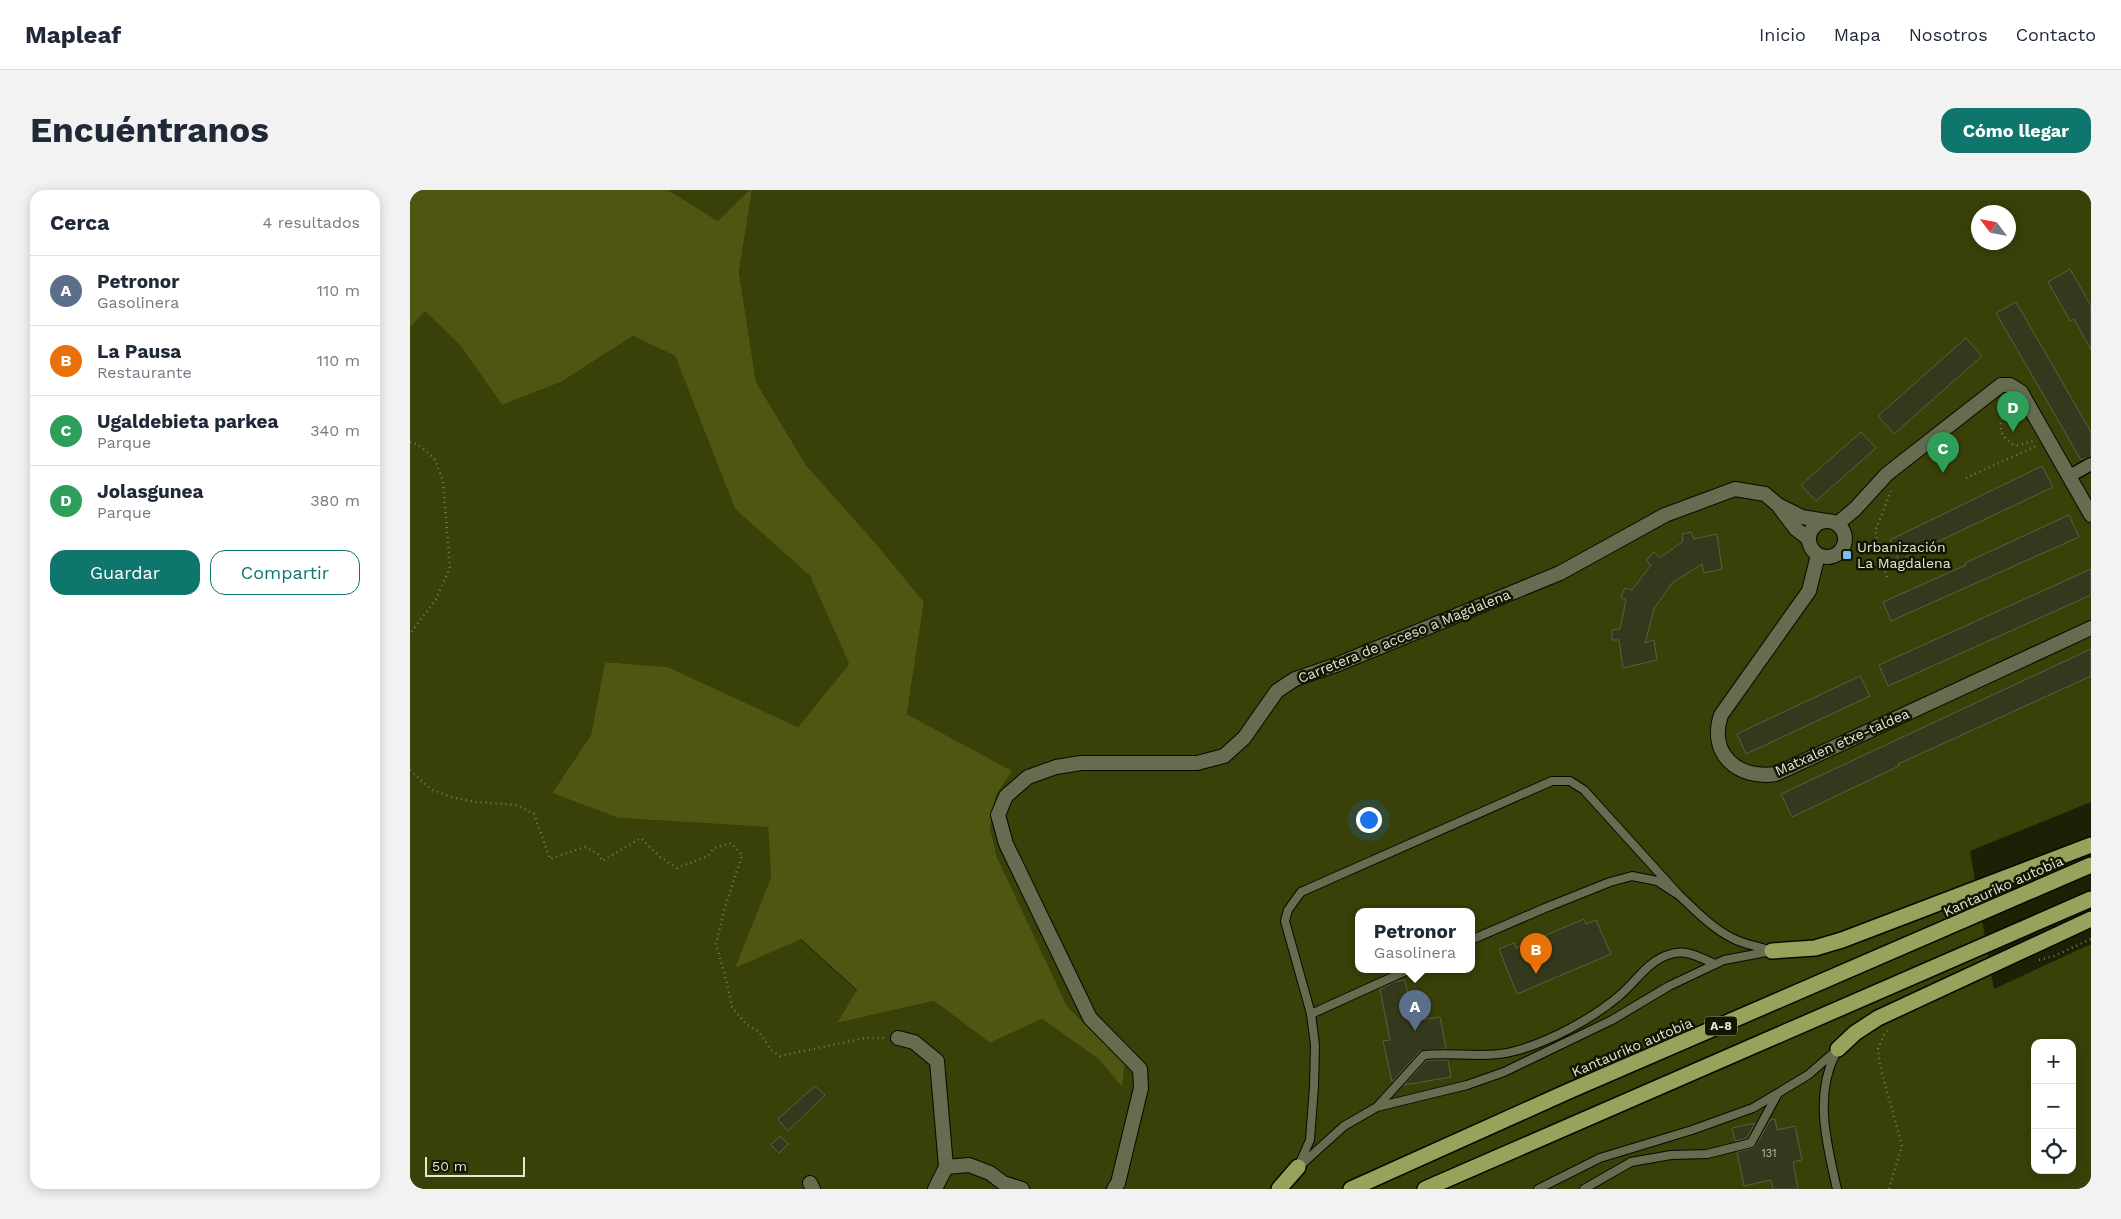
<!DOCTYPE html>
<html lang="es">
<meta charset="utf-8">
<style>
:root{--surface:#fff;--page:#f2f2f3;--text:#1f2937;--muted:#747a83;--line:#e0e1e3;--accent:#0f766e}
body{margin:0;font-family:"Work Sans",sans-serif;background:var(--page);color:var(--text)}
.controls{position:absolute;right:15px;bottom:15px;display:grid;overflow:hidden;border-radius:10px;box-shadow:0 2px 12px #0003}
.controls button{width:45px;height:45px;display:grid;place-items:center;padding:0;border:0;border-bottom:1px solid var(--line);background:var(--surface);color:var(--text);font:25px sans-serif}
.compass{position:absolute;left:1561px;top:15px;width:45px;height:45px;border-radius:50%;background:var(--surface);box-shadow:0 2px 12px #0003;rotate:302deg}
.scale{position:absolute;left:15px;bottom:12px;width:100px;box-sizing:border-box;padding-left:5px;border:2px solid #e3e7d7;border-top:0;font-size:14px;line-height:18px;white-space:nowrap;color:#e3e7d7;-webkit-text-stroke:4px #131600;paint-order:stroke}
.you{position:absolute;left:958px;top:629px;width:18px;height:18px;margin:-12px;border:4px solid #fff;border-radius:50%;background:#1a73e8;box-shadow:0 0 0 8px #1a73e833}
.badge{display:grid;place-items:center;width:32px;height:32px;border-radius:50%;background:var(--accent);color:#fff;font-size:16px;font-weight:700}
.pin{position:absolute;translate:-50% -41px;filter:drop-shadow(0 1px 2px #0008)}
.pin::after{content:'';position:absolute;top:26px;width:18px;height:15px;background:inherit;clip-path:polygon(0 0,100% 0,50% 100%)}
.popup{position:absolute;left:945px;top:718px;width:120px;height:65px;box-sizing:border-box;display:grid;place-content:center;border-radius:10px;background:var(--surface);filter:drop-shadow(0 1px 4px #0005);font-size:16px;white-space:nowrap;color:var(--muted)}
.popup b{font-size:19px;color:var(--text)}
.popup::after{content:'';position:absolute;left:50%;top:100%;margin-left:-10px;border:10px solid transparent;border-top-color:var(--surface)}
.list{margin:0;padding:0;list-style:none}
h2{display:flex;justify-content:space-between;align-items:center;height:65px;margin:0;padding:0 20px;font-size:21px}
h2 small{font-size:16px;font-weight:400;color:var(--muted)}
.list li{display:grid;grid-template-columns:32px 1fr auto;gap:15px;align-items:center;box-sizing:border-box;height:70px;padding:0 20px;border-top:1px solid var(--line)}
.list b{display:block;font-size:19px;white-space:nowrap}
.list p{margin:0;font-size:16px;white-space:nowrap;color:var(--muted)}
.list em{font-size:16px;font-style:normal;color:var(--muted)}
.actions{display:flex;gap:10px;padding:15px 20px}
.actions a{flex:1;padding:11px 0;border:1px solid var(--accent);border-radius:15px;text-align:center;font-size:18px;color:var(--accent)}
.actions .main{background:var(--accent);color:#fff}
.icon{flex:none;width:28px;height:28px;fill:none;stroke:currentColor;stroke-width:2;stroke-linecap:round;stroke-linejoin:round}
.map{position:relative;flex:none;width:1681px;height:999px;overflow:hidden;border-radius:15px}
header{display:flex;align-items:center;gap:30px;box-sizing:border-box;height:70px;padding:0 25px;background:var(--surface);border-bottom:1px solid var(--line)}
header strong{font-size:24px}
nav{display:flex;gap:28px;margin-inline-start:auto;font-size:18px}
.intro{display:flex;align-items:center;justify-content:space-between;box-sizing:border-box;height:120px;padding:0 30px}
h1{margin:0;font-size:35px}
.button{padding:12px 22px;border-radius:15px;background:var(--accent);color:#fff;font-size:18px;font-weight:700}
main{display:flex;gap:30px;padding:0 30px}
aside{flex:1;background:var(--surface);border-radius:15px;box-shadow:0 2px 12px #0003}
.map>svg:first-child{display:block}
.green{fill:#394008;fill-rule:evenodd}
.forest{fill:#4e5611}
.building{fill:#34391d;stroke:#5a5f43}
.lines{fill:none;stroke-linecap:round;stroke-linejoin:round}
.service-casing{stroke:#070900;stroke-width:10}
.pedestrian-casing{stroke:#070900;stroke-width:15}
.minor-casing{stroke:#070900;stroke-width:16}
.motorway-casing{stroke:#070900;stroke-width:18}
.path{stroke:#767a64;stroke-width:2.5;stroke-dasharray:1 4;stroke-linecap:butt}
.service{stroke:#666c4f;stroke-width:8}
.pedestrian{stroke:#666c4f;stroke-width:12}
.minor{stroke:#666c4f;stroke-width:14}
.motorway{stroke:#97a35c;stroke-width:15}
.poi-dot{fill:#7cbef9;stroke:#131600;stroke-width:2}
.labels{text-anchor:middle;dominant-baseline:central;stroke-width:5;stroke-linejoin:round;paint-order:stroke}
.number-label{font-size:11px;fill:#b7bca8}
.shield{fill:#131600;stroke:#a5a896;stroke-width:1}
.shield-label{font-size:12px;font-weight:bold;fill:#e3e7d7}
.poi-label{font-size:14px;fill:#e3e7d7;stroke:#131600;text-anchor:start}
.street-label{font-size:14px;fill:#e3e7d7;stroke:#131600}
</style>
<header>
<strong>Mapleaf</strong>
<nav><a>Inicio</a><a>Mapa</a><a>Nosotros</a><a>Contacto</a></nav>
</header>
<div class="intro"><h1>Encuéntranos</h1><a class="button">Cómo llegar</a></div>
<main>
<aside>
<h2>Cerca<small>4 resultados</small></h2>
<ul class="list">
<li><span class="badge" style="background:#5c6f8a">A</span><div><b>Petronor</b><p>Gasolinera</p></div><em>110 m</em></li>
<li><span class="badge" style="background:#e8710a">B</span><div><b>La Pausa</b><p>Restaurante</p></div><em>110 m</em></li>
<li><span class="badge" style="background:#2e9e5b">C</span><div><b>Ugaldebieta parkea</b><p>Parque</p></div><em>340 m</em></li>
<li><span class="badge" style="background:#2e9e5b">D</span><div><b>Jolasgunea</b><p>Parque</p></div><em>380 m</em></li>
</ul>
<div class="actions"><a class="main">Guardar</a><a>Compartir</a></div>
</aside>
<div class="map">
<svg width="1681" height="999" viewBox="0 0 1681 999">
<rect width="100%" height="100%" fill="#1c2005"/>
<g class="green">
<polygon points="258,0 339,0 308,31"/>
<path d="M342 0H1681V612L1560 661 1584 799 1681 754V999H0V137L15 120 49 154 92 215 151 192 223 146 265 166 325 319 400 386 439 474 388 537 258 477 195 472 181 545 142 603 208 628 358 637 361 687 326 777 390 749 447 801 427 833 524 811 580 853 632 829 690 869 712 896 715 875 657 816 587 667 580 637 586 605 601 581 497 524 514 412 468 356 396 275 346 192 329 82ZM1568 22H1598V52H1568ZM949 722H1061V780H949ZM1625 853H1662V980H1625Z"/>
</g>
<polygon class="forest" points="0,0 258,0 308,31 339,0 342,0 329,82 346,192 396,275 468,356 514,412 497,524 602,581 586,605 580,637 587,667 657,816 715,875 712,897 689,869 632,829 580,853 524,811 427,833 447,800 391,749 325,778 361,687 358,637 208,628 142,603 181,545 195,472 258,477 388,537 439,474 400,386 325,319 265,166 223,146 151,192 92,215 49,154 15,121 0,137"/>
<g class="building">
<polygon points="1660,79 1681,116 1681,160 1664,129 1660,131 1638,92"/>
<polygon points="1606,112 1681,242 1681,266 1671,270 1586,123"/>
<polygon points="1556,148 1572,166 1484,244 1468,226"/>
<polygon points="1451,242 1466,258 1406,311 1391,295"/>
<polygon points="1632,276 1643,297 1489,370 1480,350"/>
<polygon points="1659,325 1669,347 1481,431 1473,412 1556,375 1555,373"/>
<polygon points="1281,342 1284,349 1307,344 1312,379 1294,383 1292,374 1262,393 1244,419 1235,453 1244,450 1247,470 1213,478 1209,450 1202,450 1202,440 1210,439 1216,410 1211,407 1215,398 1222,400 1241,375 1236,370 1244,362 1250,368 1273,351 1272,344"/>
<polygon points="1681,379 1681,405 1478,496 1469,475"/>
<polygon points="1681,459 1681,486 1488,574 1489,576 1382,627 1371,604"/>
<polygon points="1450,486 1460,506 1336,564 1327,544"/>
<polygon points="1174,729 1176,734 1186,730 1201,764 1107,804 1089,759 1104,753 1106,758"/>
<polygon points="995,790 1003,831 1030,827 1036,859 1010,861 982,892 973,851 980,850 970,799 984,792"/>
<polygon points="1017,870 1038,870 1041,887 994,895"/>
<polygon points="405,896 415,905 378,941 368,929"/>
<polygon points="1365,929 1367,940 1385,936 1392,970 1383,972 1388,999 1363,999 1361,990 1334,996 1327,962 1345,957 1360,930"/>
<polygon points="1345,933 1337,948 1325,951 1322,938"/>
<polygon points="370,946 378,954 369,963 361,955"/>
</g>
<g class="lines">
<g class="service-casing">
<g id="service">
<path d="M1270 706C1286 721 1302 738 1322 748 1333 754 1346 756 1359 760"/>
<polyline points="901,824 998,780"/>
<path d="M1425 865C1404 906 1417 955 1427 999"/>
<path d="M967 917 1014 865C1044 862 1075 869 1105 861 1139 852 1182 829 1209 806 1227 791 1238 770 1261 764 1277 759 1291 768 1305 774"/>
<polyline points="892,974 934,936 967,917 1057,895 1094,882 1202,830 1259,796 1314,770 1362,761"/>
<polyline points="888,977 900,950 904,896 905,855 901,824 875,731 878,720 891,702 1142,591 1160,591 1174,600 1270,706 1247,691 1222,686 1200,692 1135,718 1061,750"/>
<polyline points="1128,999 1190,968 1282,940 1343,918 1398,885 1428,859"/>
<polyline points="1174,999 1221,972 1261,965 1297,964 1341,953 1367,905"/>
</g>
</g>
<g class="pedestrian-casing">
<polyline id="pedestrian" points="1665,283 1681,274"/>
</g>
<g class="minor-casing">
<g id="minor">
<polyline points="1370,318 1386,339 1399,349"/>
<circle cx="1417" cy="349" r="18"/>
<polyline points="1427,334 1445,319 1477,284 1591,195 1600,195 1611,202 1681,325"/>
<path d="M1408 365 1399 401 1311 525C1298 564 1328 590 1366 584L1681 438"/>
<polyline points="488,848 504,852 527,871 536,977 525,999"/>
<polyline points="536,977 559,975 580,983 593,993 612,999"/>
<polyline points="400,993 403,999"/>
<polyline points="704,999 708,993 731,898 730,879 680,828 596,654 588,625 596,606 618,587 646,577 671,573 787,573 814,566 834,548 867,501 885,489 926,475 1150,383 1255,325 1325,299 1355,304 1368,315 1392,327 1416,331"/>
</g>
</g>
<g class="motorway-casing">
<g id="motorway">
<polyline points="1362,761 1405,758 1432,750 1681,655"/>
<polyline points="1428,859 1445,843 1468,828 1681,729"/>
<polyline points="869,999 888,977"/>
<polyline points="941,999 1159,901 1681,675"/>
<polyline points="1015,999 1681,709"/>
</g>
</g>
<g class="path">
<path d="M1600 210C1595 222 1585 236 1595 248 1598 251 1601 254 1605 255 1611 256 1618 251 1625 251"/>
<polyline points="0,252 8,255 24,268 33,291 40,378 26,409 0,444"/>
<polyline points="1556,288 1626,256"/>
<polyline points="1477,387 1465,341 1481,301"/>
<polyline points="0,580 21,599 41,607 65,612 106,615 124,624 140,669 175,657 188,664 192,671 231,648 250,667 267,678 298,666 304,658 321,653 332,665 314,721 306,754 317,793 322,817 336,834 349,842 361,860 370,866 455,848 477,848"/>
<polyline points="1629,770 1644,766 1681,749"/>
<polyline points="1479,999 1492,956 1470,876 1468,859 1474,845 1479,839"/>
</g>
<use href="#service" class="service"/>
<use href="#pedestrian" class="pedestrian"/>
<use href="#minor" class="minor"/>
<use href="#motorway" class="motorway"/>
</g>
<rect class="poi-dot" x="1432" y="360" width="10" height="10" rx="2.5"/>
<g class="labels">
<g class="number-label">
<text x="1359" y="963">131</text>
</g>
<rect class="shield" x="1295" y="826.5" width="32" height="19" rx="4"/>
<g class="shield-label">
<text x="1311" y="836">A-8</text>
</g>
<g class="poi-label">
<text x="1447" y="357">Urbanización<tspan x="1447" dy="16">La Magdalena</tspan></text>
</g>
<g class="street-label">
<text transform="translate(994 446) rotate(-22)">Carretera de acceso a Magdalena</text>
<text transform="translate(1432 552) rotate(-24)">Matxalen etxe-taldea</text>
<text transform="translate(1593 696) rotate(-24)">Kantauriko autobia</text>
<text transform="translate(1222 857) rotate(-23)">Kantauriko autobia</text>
</g>
</g>
</svg>
<div class="controls">
<button>+</button>
<button>−</button>
<button><svg class="icon" aria-label="locate" viewBox="0 0 24 24"><circle cx="12" cy="12" r="6"/><path d="M12 2v4M12 18v4M2 12h4M18 12h4"/></svg></button>
</div>
<svg class="compass" viewBox="-18 -18 36 36"><path d="M0-13l5 13h-10z" fill="#e53935"/><path d="M0 13l5-13h-10z" fill="#747a83"/></svg>
<div class="scale">50 m</div>
<div class="you"></div>
<div class="pin badge" style="left:1005px;top:841px;background:#5c6f8a">A</div>
<div class="popup"><b>Petronor</b>Gasolinera</div>
<div class="pin badge" style="left:1126px;top:784px;background:#e8710a">B</div>
<div class="pin badge" style="left:1533px;top:283px;background:#2e9e5b">C</div>
<div class="pin badge" style="left:1603px;top:242px;background:#2e9e5b">D</div>
</div>
</main>
